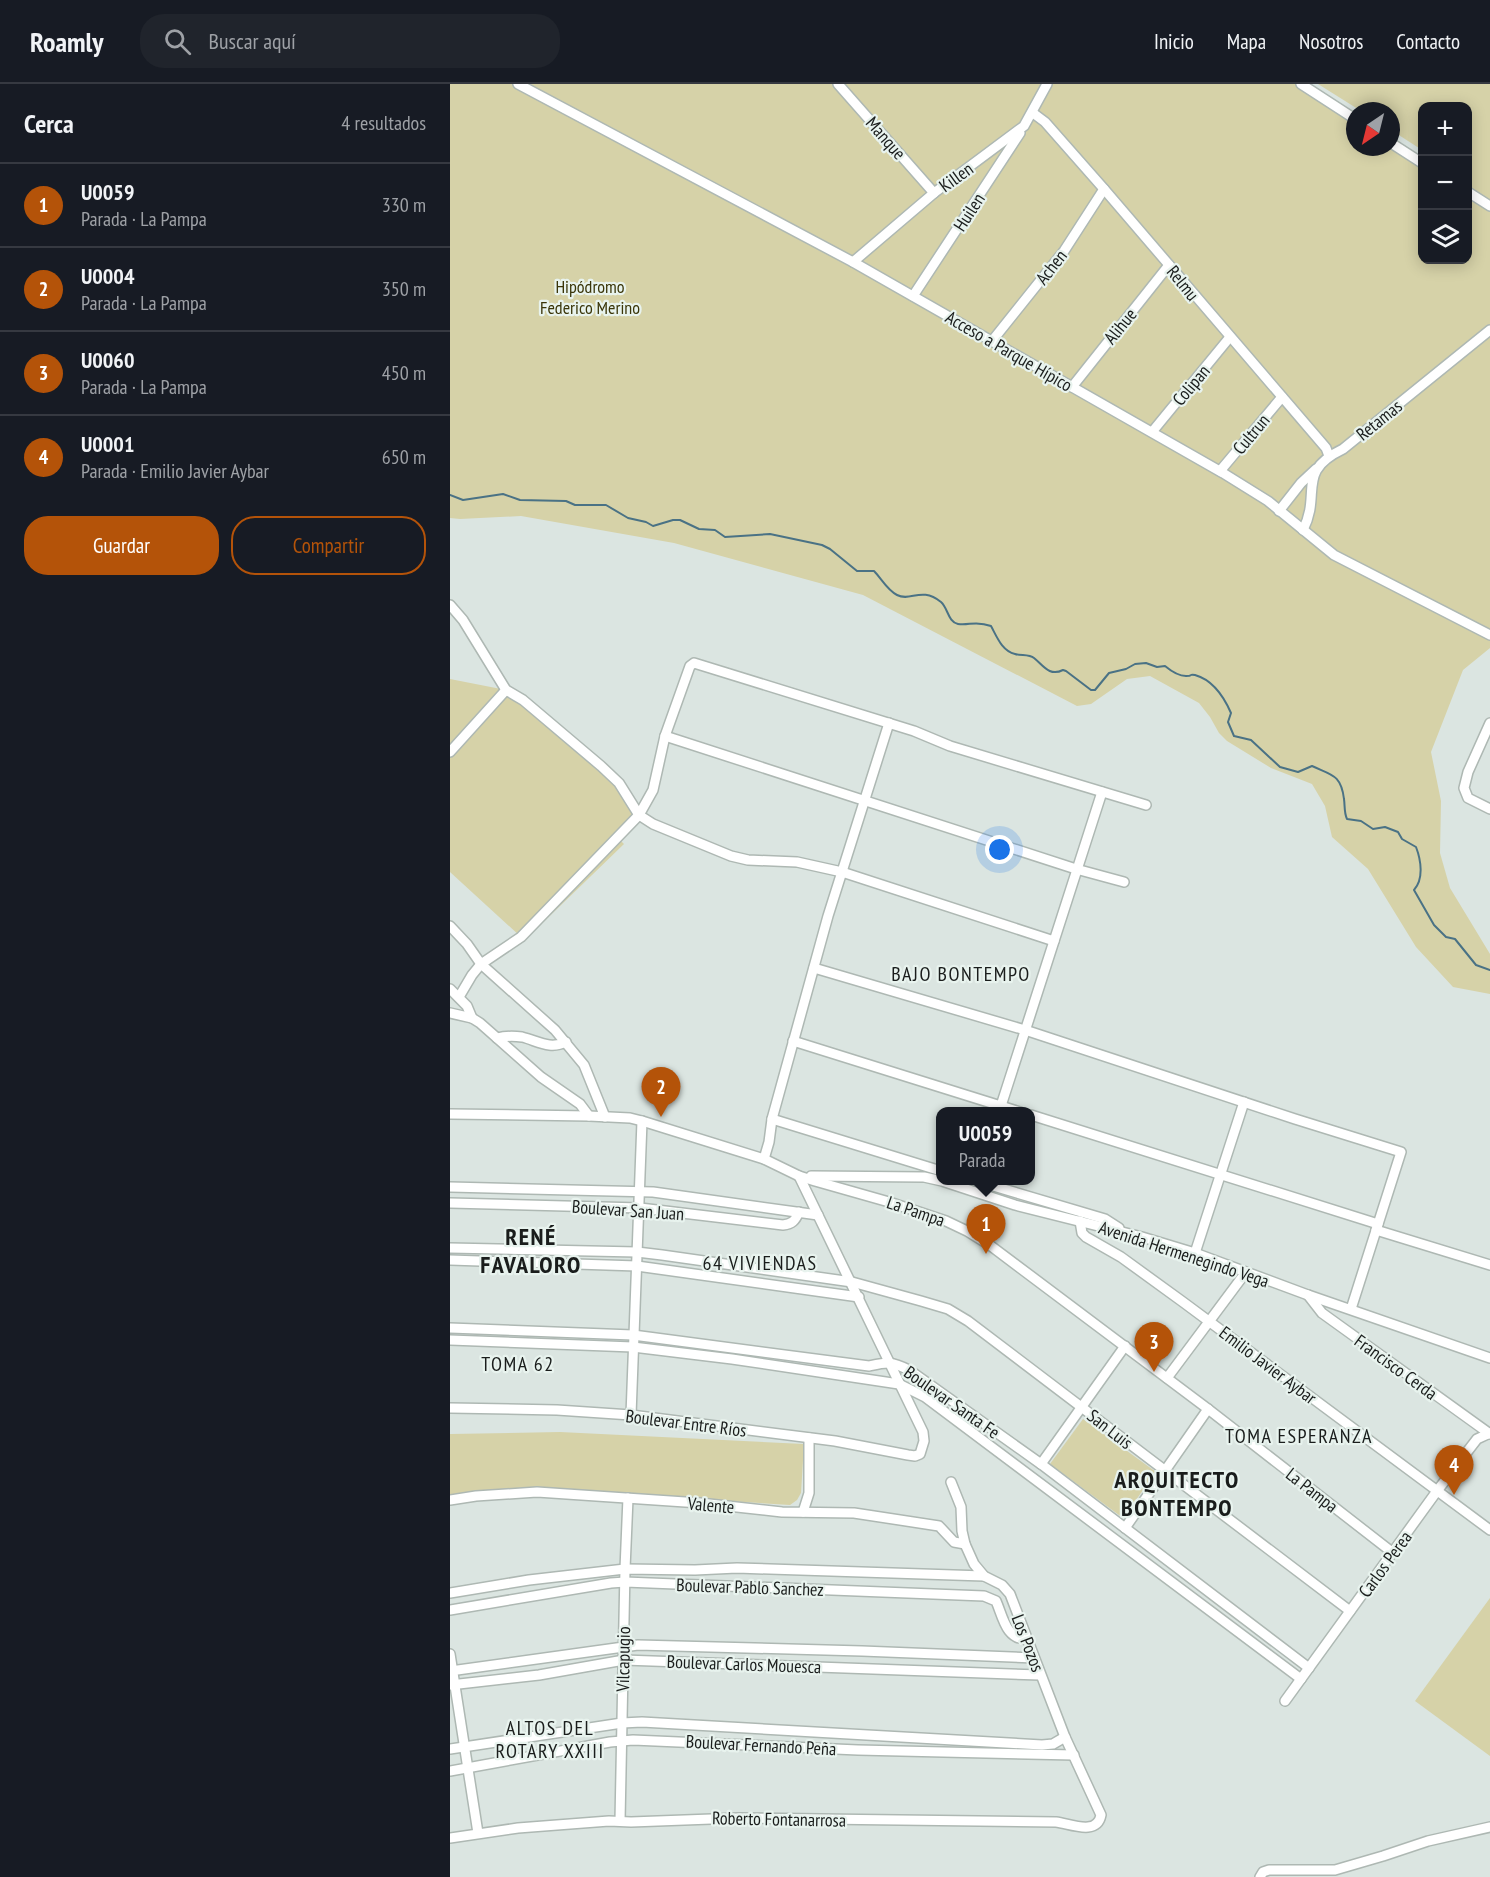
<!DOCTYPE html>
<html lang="es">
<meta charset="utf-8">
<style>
:root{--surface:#171b24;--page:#20242c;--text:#f1f3f6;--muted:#9ea1a6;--line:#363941;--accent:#b45309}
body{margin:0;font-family:"PT Sans Narrow",sans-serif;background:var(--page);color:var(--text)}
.controls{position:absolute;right:18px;top:18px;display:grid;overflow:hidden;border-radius:12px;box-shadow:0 3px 15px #0003}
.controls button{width:54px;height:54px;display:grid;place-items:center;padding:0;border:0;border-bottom:2px solid var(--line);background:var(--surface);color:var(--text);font:30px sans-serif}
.compass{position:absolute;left:896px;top:18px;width:54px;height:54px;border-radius:50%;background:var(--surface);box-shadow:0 3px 15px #0003;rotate:215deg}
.you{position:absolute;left:550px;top:766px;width:21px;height:21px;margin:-15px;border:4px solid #fff;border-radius:50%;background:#1a73e8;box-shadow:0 0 0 9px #1a73e833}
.badge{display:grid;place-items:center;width:39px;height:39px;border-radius:50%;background:var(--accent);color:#fff;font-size:20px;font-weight:700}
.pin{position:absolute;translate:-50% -50px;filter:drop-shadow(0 2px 3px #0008)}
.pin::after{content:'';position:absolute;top:32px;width:21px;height:18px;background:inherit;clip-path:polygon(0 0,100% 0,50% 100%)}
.popup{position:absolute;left:486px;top:1023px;width:99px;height:78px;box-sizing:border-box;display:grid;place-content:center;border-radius:12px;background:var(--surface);filter:drop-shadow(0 2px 4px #0005);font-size:20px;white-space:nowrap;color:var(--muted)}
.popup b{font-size:22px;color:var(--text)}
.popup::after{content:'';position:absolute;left:50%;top:100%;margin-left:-12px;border:12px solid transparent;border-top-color:var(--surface)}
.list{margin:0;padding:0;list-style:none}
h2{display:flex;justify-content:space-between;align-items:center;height:78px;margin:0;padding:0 24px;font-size:26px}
h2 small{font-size:20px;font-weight:400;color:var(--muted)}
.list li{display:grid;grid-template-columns:39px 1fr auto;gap:18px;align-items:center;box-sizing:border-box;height:84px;padding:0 24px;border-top:2px solid var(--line)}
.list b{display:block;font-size:22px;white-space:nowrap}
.list p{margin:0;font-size:20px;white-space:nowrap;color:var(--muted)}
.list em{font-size:20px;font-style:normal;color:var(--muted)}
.actions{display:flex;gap:12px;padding:18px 24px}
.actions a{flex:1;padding:14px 0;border:2px solid var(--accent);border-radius:24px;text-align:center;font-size:21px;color:var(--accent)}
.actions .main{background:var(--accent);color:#fff}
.icon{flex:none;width:33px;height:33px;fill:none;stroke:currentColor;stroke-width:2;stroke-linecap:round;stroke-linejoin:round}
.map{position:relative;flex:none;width:1040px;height:1793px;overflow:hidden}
header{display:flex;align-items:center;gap:36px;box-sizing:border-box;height:84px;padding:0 30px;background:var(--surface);border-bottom:2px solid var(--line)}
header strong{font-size:28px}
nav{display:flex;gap:33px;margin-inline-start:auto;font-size:21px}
.search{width:420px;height:54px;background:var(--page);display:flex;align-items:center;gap:15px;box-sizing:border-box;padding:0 21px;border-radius:24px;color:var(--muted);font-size:22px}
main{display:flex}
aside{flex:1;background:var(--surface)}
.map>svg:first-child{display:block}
.green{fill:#d6d2a8}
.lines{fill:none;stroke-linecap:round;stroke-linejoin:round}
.stream{stroke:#4a7285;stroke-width:2}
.minor-casing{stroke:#aeb8b3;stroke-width:12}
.minor{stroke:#fff;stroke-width:9}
.labels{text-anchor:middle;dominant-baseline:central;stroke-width:4.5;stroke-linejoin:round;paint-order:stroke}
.street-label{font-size:18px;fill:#1a1d1c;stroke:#e8f3ee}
.park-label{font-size:18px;fill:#3a3508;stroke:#e8f3ee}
.neighbourhood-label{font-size:20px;letter-spacing:1.5px;fill:#1a1d1c;stroke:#e8f3ee}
.district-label{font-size:24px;font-weight:bold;letter-spacing:1.5px;fill:#1a1d1c;stroke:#e8f3ee}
</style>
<header>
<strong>Roamly</strong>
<div class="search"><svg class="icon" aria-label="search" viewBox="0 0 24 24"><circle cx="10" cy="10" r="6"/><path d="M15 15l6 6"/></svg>Buscar aquí</div>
<nav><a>Inicio</a><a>Mapa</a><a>Nosotros</a><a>Contacto</a></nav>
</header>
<main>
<aside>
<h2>Cerca<small>4 resultados</small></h2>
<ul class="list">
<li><span class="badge">1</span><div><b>U0059</b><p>Parada · La Pampa</p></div><em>330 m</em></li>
<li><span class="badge">2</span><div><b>U0004</b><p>Parada · La Pampa</p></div><em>350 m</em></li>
<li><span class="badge">3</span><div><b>U0060</b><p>Parada · La Pampa</p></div><em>450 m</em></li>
<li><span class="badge">4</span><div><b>U0001</b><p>Parada · Emilio Javier Aybar</p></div><em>650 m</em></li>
</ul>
<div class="actions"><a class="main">Guardar</a><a>Compartir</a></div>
</aside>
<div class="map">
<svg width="1040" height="1793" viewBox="0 0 1040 1793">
<rect width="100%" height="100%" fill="#dbe5e1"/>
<g class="green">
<polygon points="0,0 851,0 905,35 905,63 941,63 972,79 972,176 1018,176 1018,22 972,22 972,66 941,46 941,27 911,27 868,0 1040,0 1040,564 1013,586 981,668 991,717 990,769 1000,804 1040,870 1040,910 1003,903 966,863 918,785 882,753 875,722 862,700 821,684 777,657 769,649 760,633 749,619 700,592 677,595 641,620 627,622 413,511 224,459 71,432 10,435 0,434"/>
<polygon points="0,595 56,606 151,682 189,731 168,754 174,760 77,854 73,850 71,853 0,788"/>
<polygon points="633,1335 706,1388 673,1434 600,1380"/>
<polygon points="110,1348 354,1360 351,1409 347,1416 340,1421 90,1405 0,1411 0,1350"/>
<polygon points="1040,1514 1040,1672 965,1617"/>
</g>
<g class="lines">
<path class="stream" d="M0 411 13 416 53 410 70 416 116 417 125 421H156L178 434 196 438 203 442 223 436H230L249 445 265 446 275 453 320 450 372 461 380 465 407 487H424C431 494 437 506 447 511 461 518 471 502 491 518 498 524 498 538 508 540 519 542 525 536 541 542 547 553 552 567 565 570 571 572 579 570 584 574 593 581 599 593 613 586L616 587 641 606H645L659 589 676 585 685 580 696 579 707 583 715 582C721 587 728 592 736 592 744 592 738 590 745 591 763 596 774 613 781 629L778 638 784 652 801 656 830 683 848 688 862 682C881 691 891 690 894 715 895 722 894 729 897 735L911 737 923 745 935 743 948 748 952 755 966 763C971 776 974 795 964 806L984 841 996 853 1005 855 1026 881 1040 886"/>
<g class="minor-casing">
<g id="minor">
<polyline points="68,0 403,178 773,389 818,417 884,471 1040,551"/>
<polyline points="388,0 484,109"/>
<polyline points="851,0 905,35"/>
<polyline points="583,29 595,38 654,105 876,364 879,372"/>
<polyline points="941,59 972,79"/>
<polyline points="1018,108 1040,122"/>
<polyline points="403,178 484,109 574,42 597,0"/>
<polyline points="463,212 570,49"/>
<polyline points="542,257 614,167 654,105"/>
<polyline points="622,303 719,181"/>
<polyline points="702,348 780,253"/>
<polyline points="770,387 832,313"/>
<polyline points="829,427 851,399 866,385"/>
<path d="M853 446C872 409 845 388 893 365L1040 246"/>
<polyline points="0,521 13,536 56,606 73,616 151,682 169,699 189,731 203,740 281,772 298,776 347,778 392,788 604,857"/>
<polyline points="1040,639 1018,688 1014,704 1018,714 1040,725"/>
<polyline points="215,652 626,785 674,798"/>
<polyline points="0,668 56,606"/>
<polyline points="0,842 17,860 31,880 105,946 134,981 155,1033"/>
<polyline points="364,884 575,946 845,1035 951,1068 901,1225"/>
<polyline points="0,905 17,922 22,934"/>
<polyline points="9,913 22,891 31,880 71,853 189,731 203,706 215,652 240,582 244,579 464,647 500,662 696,721"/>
<polyline points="0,929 22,934 30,939 91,993 130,1020 139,1032"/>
<path d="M47 954C55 952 64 952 72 953 88 957 100 966 116 958"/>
<polyline points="343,957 570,1028"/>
<polyline points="549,1028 652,708"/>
<polyline points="0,1030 139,1032 180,1034 192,1037 314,1075 349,1092 365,1097 439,1118 496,1137 517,1147 541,1162 758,1325 938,1465 942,1470"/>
<polyline points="581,1031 928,1140"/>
<polyline points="322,1035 491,1087"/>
<polyline points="314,1075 319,1058 322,1035 378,832 439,639"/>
<polyline points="361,1092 474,1093 492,1097 565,1121 692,1153 745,1169 858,1211 1040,1274"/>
<polyline points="523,1096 655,1135 669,1144"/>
<polyline points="0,1103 203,1108 368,1131"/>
<path d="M0 1119 190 1124 333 1141C342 1140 345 1137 349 1128"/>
<polyline points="630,1137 632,1149 636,1153 671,1173 733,1218 1040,1446"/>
<polyline points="926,1146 1040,1181"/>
<polyline points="0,1164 187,1168 212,1171 402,1198 471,1217 498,1225 518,1237 900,1527"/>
<polyline points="745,1169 794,1018"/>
<polyline points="0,1176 187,1182 409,1213"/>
<polyline points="858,1211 872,1229 1040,1350"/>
<path d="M0 1244 183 1251 419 1282C438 1278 441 1277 459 1286L591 1380 859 1584"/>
<polyline points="0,1256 183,1263 282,1275 449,1300 475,1313 851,1595"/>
<polyline points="717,1294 796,1188"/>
<polyline points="0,1324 107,1326 181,1331 385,1357 458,1371 465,1372 470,1370 474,1357 473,1348 349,1092"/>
<polyline points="181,1331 192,1037"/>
<polyline points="591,1380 675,1262"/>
<polyline points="0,1416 26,1412 87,1408 250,1419 332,1428 404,1429 489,1442 504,1458 515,1460"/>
<polyline points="353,1428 359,1409 359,1354"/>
<polyline points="675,1444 758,1325"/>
<polyline points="0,1509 79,1496 175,1485 245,1486 287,1484 534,1492"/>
<path d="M0 1526 161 1499 175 1498 534 1512 546 1517C553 1533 556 1556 577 1555"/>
<polyline points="0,1570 28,1749"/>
<polyline points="0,1587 188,1561 412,1567 584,1574"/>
<polyline points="0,1601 89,1591 174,1576 590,1591"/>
<polyline points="835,1617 987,1407 1027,1355 1040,1349"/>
<polyline points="0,1665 172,1639 192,1638 592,1661 603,1660 615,1653"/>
<polyline points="0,1687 160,1658 183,1656 408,1666 624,1671"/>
<polyline points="170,1737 175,1485 178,1414"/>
<path d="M0 1754 68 1744 159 1737 181 1738 288 1734 606 1738C621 1740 647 1752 651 1731L615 1653 560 1510 552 1501 534 1492 524 1480 515 1460 512 1447 511 1423 501 1398"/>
<polyline points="810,1793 813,1788 819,1786 885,1786 933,1772 978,1757 1040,1743"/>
</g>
</g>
<use href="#minor" class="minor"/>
</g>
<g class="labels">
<g class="street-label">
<text transform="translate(436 54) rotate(49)">Manque</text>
<text transform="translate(506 93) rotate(-36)">Killen</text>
<text transform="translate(519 128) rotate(-57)">Huilen</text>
<text transform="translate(601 183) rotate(-52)">Achen</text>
<text transform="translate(733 199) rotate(51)">Relmu</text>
<text transform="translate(670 242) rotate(-51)">Alihue</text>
<text transform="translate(559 267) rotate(30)">Acceso a Parque Hípico</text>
<text transform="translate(741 301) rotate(-50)">Colipan</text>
<text transform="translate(929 336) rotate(-39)">Retamas</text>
<text transform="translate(801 350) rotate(-50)">Cultrun</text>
<text transform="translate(178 1126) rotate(4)">Boulevar San Juan</text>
<text transform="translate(466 1127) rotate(19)">La Pampa</text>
<text transform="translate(734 1170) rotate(18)">Avenida Hermenegindo Vega</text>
<text transform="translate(818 1281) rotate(37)">Emilio Javier Aybar</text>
<text transform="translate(946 1283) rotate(36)">Francisco Cerda</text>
<text transform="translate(502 1318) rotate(35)">Boulevar Santa Fe</text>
<text transform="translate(236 1339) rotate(7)">Boulevar Entre Ríos</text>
<text transform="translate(660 1345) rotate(38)">San Luis</text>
<text transform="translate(862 1406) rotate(38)">La Pampa</text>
<text transform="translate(261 1421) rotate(5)">Valente</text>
<text transform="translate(935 1480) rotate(-54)">Carlos Perea</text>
<text transform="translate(300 1503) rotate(2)">Boulevar Pablo Sanchez</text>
<text transform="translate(578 1559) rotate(69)">Los Pozos</text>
<text transform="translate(173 1575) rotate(-89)">Vilcapugio</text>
<text transform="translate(294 1580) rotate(2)">Boulevar Carlos Mouesca</text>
<text transform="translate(311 1661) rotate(3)">Boulevar Fernando Peña</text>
<text transform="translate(329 1735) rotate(1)">Roberto Fontanarrosa</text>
</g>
<g class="park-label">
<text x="140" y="202">Hipódromo<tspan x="140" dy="21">Federico Merino</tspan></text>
</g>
<g class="neighbourhood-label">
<text x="511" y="890">BAJO BONTEMPO</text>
<text x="310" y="1179">64 VIVIENDAS</text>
<text x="68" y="1280">TOMA 62</text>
<text x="849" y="1352">TOMA ESPERANZA</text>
<text x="100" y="1644">ALTOS DEL<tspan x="100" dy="23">ROTARY XXIII</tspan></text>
</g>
<g class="district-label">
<text x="81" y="1152">RENÉ<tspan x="81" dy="28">FAVALORO</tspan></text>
<text x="727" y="1395">ARQUITECTO<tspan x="727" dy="28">BONTEMPO</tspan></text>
</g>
</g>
</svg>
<div class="controls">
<button>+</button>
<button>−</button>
<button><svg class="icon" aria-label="layers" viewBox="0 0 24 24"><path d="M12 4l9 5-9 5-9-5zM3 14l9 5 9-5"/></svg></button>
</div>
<svg class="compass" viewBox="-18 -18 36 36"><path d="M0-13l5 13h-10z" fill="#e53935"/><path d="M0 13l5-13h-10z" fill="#9ea1a6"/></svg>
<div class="you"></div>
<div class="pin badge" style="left:536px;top:1170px">1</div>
<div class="popup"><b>U0059</b>Parada</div>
<div class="pin badge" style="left:211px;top:1033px">2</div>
<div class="pin badge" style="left:704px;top:1288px">3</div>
<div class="pin badge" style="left:1004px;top:1411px">4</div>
</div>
</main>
